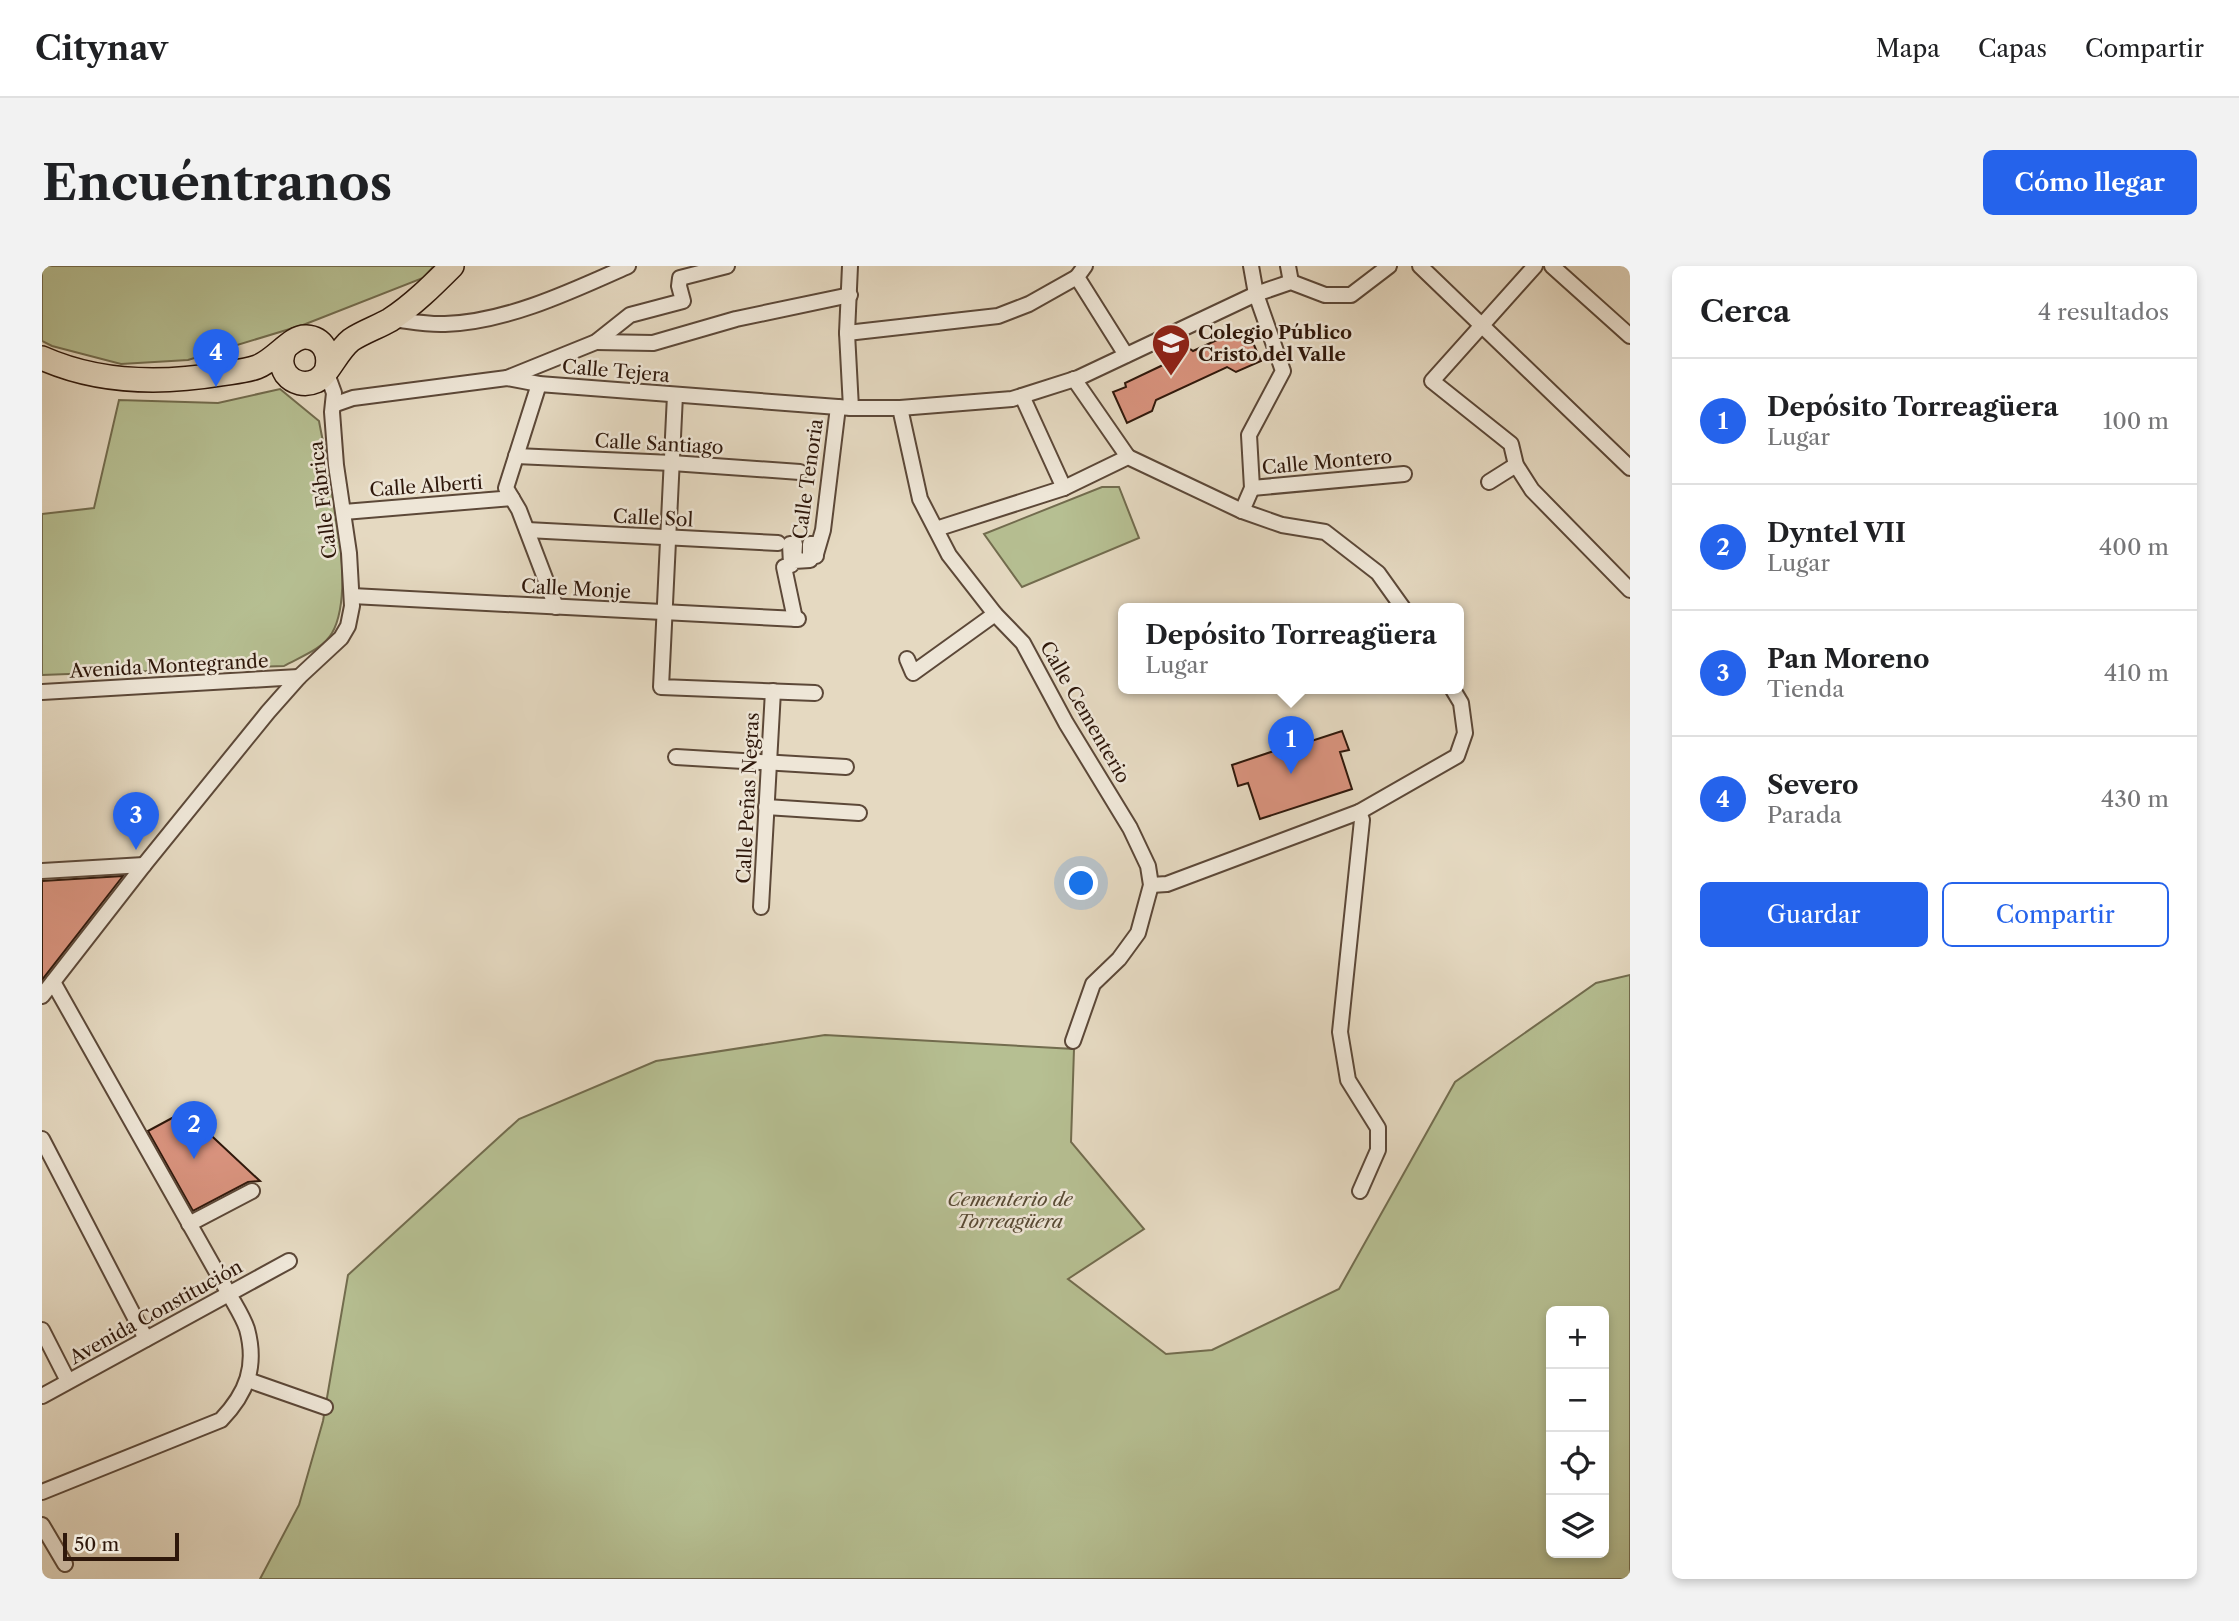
<!DOCTYPE html>
<html lang="es">
<meta charset="utf-8">
<style>
:root{--surface:#fff;--page:#f2f2f2;--text:#202124;--muted:#757577;--line:#e0e0e0;--accent:#2563eb}
body{margin:0;font-family:"Libre Caslon Text",serif;background:var(--page);color:var(--text)}
.controls{position:absolute;right:21px;bottom:21px;display:grid;overflow:hidden;border-radius:10px;box-shadow:0 4px 10px #0003}
.controls button{width:63px;height:63px;display:grid;place-items:center;padding:0;border:0;border-bottom:2px solid var(--line);background:var(--surface);color:var(--text);font:35px sans-serif}
.scale{position:absolute;left:21px;bottom:18px;width:116px;box-sizing:border-box;padding-left:7px;border:4px solid #2f180b;border-top:0;font-size:19px;line-height:24px;white-space:nowrap;color:#2f180b;-webkit-text-stroke:5px #eee6d7;paint-order:stroke}
.you{position:absolute;left:1040px;top:618px;width:24px;height:24px;margin:-18px;border:5px solid #fff;border-radius:50%;background:#1a73e8;box-shadow:0 0 0 10px #1a73e833}
.badge{display:grid;place-items:center;width:46px;height:46px;border-radius:50%;background:var(--accent);color:#fff;font-size:23px;font-weight:700}
.pin{position:absolute;translate:-50% -58px;filter:drop-shadow(0 2px 4px #0008)}
.pin::after{content:'';position:absolute;top:37px;width:24px;height:21px;background:inherit;clip-path:polygon(0 0,100% 0,50% 100%)}
.popup{position:absolute;left:1076px;top:337px;width:346px;height:91px;box-sizing:border-box;display:grid;place-content:center;border-radius:10px;background:var(--surface);filter:drop-shadow(0 2px 5px #0005);font-size:23px;white-space:nowrap;color:var(--muted)}
.popup b{font-size:26px;color:var(--text)}
.popup::after{content:'';position:absolute;left:50%;top:100%;margin-left:-14px;border:14px solid transparent;border-top-color:var(--surface)}
.list{margin:0;padding:0;list-style:none}
h2{display:flex;justify-content:space-between;align-items:center;height:91px;margin:0;padding:0 28px;font-size:30px}
h2 small{font-size:23px;font-weight:400;color:var(--muted)}
.list li{display:grid;grid-template-columns:46px 1fr auto;gap:21px;align-items:center;box-sizing:border-box;height:126px;padding:0 28px;border-top:2px solid var(--line)}
.list b{display:block;font-size:26px;white-space:nowrap}
.list p{margin:0;font-size:23px;white-space:nowrap;color:var(--muted)}
.list em{font-size:23px;font-style:normal;color:var(--muted)}
.actions{display:flex;gap:14px;padding:21px 28px}
.actions a{flex:1;padding:16px 0;border:2px solid var(--accent);border-radius:10px;text-align:center;font-size:24px;color:var(--accent)}
.actions .main{background:var(--accent);color:#fff}
.icon{flex:none;width:38px;height:38px;fill:none;stroke:currentColor;stroke-width:2;stroke-linecap:round;stroke-linejoin:round}
.map{position:relative;flex:none;width:1588px;height:1313px;overflow:hidden;border-radius:10px}
header{display:flex;align-items:center;gap:42px;box-sizing:border-box;height:98px;padding:0 35px;background:var(--surface);border-bottom:2px solid var(--line)}
header strong{font-size:33px}
nav{display:flex;gap:38px;margin-inline-start:auto;font-size:24px}
.intro{display:flex;align-items:center;justify-content:space-between;box-sizing:border-box;height:168px;padding:0 42px}
h1{margin:0;font-size:49px}
.button{padding:18px 32px;border-radius:10px;background:var(--accent);color:#fff;font-size:24px;font-weight:700}
main{display:flex;gap:42px;padding:0 42px}
aside{flex:1;background:var(--surface);border-radius:10px;box-shadow:0 4px 10px #0003}
.map>svg:first-child{display:block}
.green{fill:#b6bf92;stroke:#726c4e;stroke-width:2;fill-rule:evenodd}
.building{fill:#d9937e;stroke:#2f180b;stroke-width:2}
.lines{fill:none;stroke-linecap:round;stroke-linejoin:round}
.street-casing{stroke:#5c4838;stroke-width:18}
.primary-casing{stroke:#2f180b;stroke-width:26}
.street{stroke:#eee6d7;stroke-width:14}
.primary{stroke:#e5d9c1;stroke-width:23}
.labels{text-anchor:middle;dominant-baseline:central;stroke-width:5;stroke-linejoin:round;paint-order:stroke}
.poi-label{font-size:19px;font-weight:bold;fill:#2f180b;stroke:#eee6d7;text-anchor:start}
.street-label{font-size:19px;fill:#2f180b;stroke:#eee6d7}
.park-label{font-size:19px;font-style:italic;fill:#584a34;stroke:#eee6d7}
</style>
<header>
<strong>Citynav</strong>
<nav><a>Mapa</a><a>Capas</a><a>Compartir</a></nav>
</header>
<div class="intro"><h1>Encuéntranos</h1><a class="button">Cómo llegar</a></div>
<main>
<div class="map">
<svg width="1588" height="1313" viewBox="0 0 1588 1313">
<rect width="100%" height="100%" fill="#e5d9c1"/>
<filter id="stains"><feTurbulence type="fractalNoise" baseFrequency=".00286" numOctaves="4"/><feColorMatrix values="0 0 0 0 .2 0 0 0 0 .09 0 0 0 0 .02 0 0 0 .5 -.17"/></filter>
<radialGradient id="worn" r=".72"><stop offset=".6" stop-color="#630" stop-opacity="0"/><stop offset="1" stop-color="#630" stop-opacity=".3"/></radialGradient>
<g class="green">
<polygon points="0,0 392,0 381,12 261,59 146,94 79,98 10,80 0,75"/>
<path d="M238 123 277 155C286 205 316 322 290 367 281 383 258 391 242 400L0 409V248L52 242 77 134 176 137Z"/>
<polygon points="1060,221 1077,221 1097,272 980,321 942,268"/>
<path d="M1588 709V1313H218L257 1239 281 1155 306 1009 477 853 614 795 783 769 1032 783 1029 876 1102 963 1026 1013 1124 1088 1170 1084 1297 1023 1413 816 1554 717ZM1509 1045H1562V1287H1509Z"/>
</g>
<g class="building">
<polygon points="1205,63 1219,95 1194,106 1185,101 1114,134 1110,145 1085,157 1071,126 1084,121 1083,117 1121,99 1121,87 1123,82 1138,76 1151,85 1190,67 1192,70"/>
<polygon points="1300,465 1307,484 1298,486 1310,523 1218,553 1206,517 1196,520 1190,499 1235,484 1234,480 1252,474 1254,480"/>
<polygon points="81,610 0,714 0,615"/>
<polygon points="143,845 218,915 206,916 151,945 106,865"/>
</g>
<g class="lines">
<g class="street-casing">
<g id="street">
<polyline points="808,0 805,67 809,142"/>
<polyline points="1043,0 1035,11 1084,89"/>
<polyline points="1246,0 1249,16"/>
<polyline points="1378,0 1588,202"/>
<polyline points="1493,0 1390,115 1469,178 1474,199 1490,224 1588,324"/>
<polyline points="1510,0 1588,70"/>
<path d="M350 53C367 55 386 59 403 58 465 56 530 25 586 0"/>
<polyline points="805,67 956,50 987,38 1035,11"/>
<polyline points="554,76 611,77 694,53 808,29"/>
<polyline points="465,112 554,76 588,49 641,35 637,20 638,12 685,0"/>
<polyline points="1032,113 1086,191"/>
<polyline points="497,118 464,222 477,244 514,341"/>
<polyline points="633,129 619,421 773,427"/>
<polyline points="980,130 1022,222"/>
<polyline points="291,139 311,132 465,112 497,118 809,142 858,142 970,133 1036,112 1214,28 1249,16 1283,29 1309,29 1347,0"/>
<polyline points="858,142 878,233 907,289 953,348 981,377 1024,457 1088,562 1106,600 1109,619 1096,667 1077,693 1051,718 1031,775"/>
<polyline points="474,190 630,197 758,206"/>
<polyline points="1447,216 1474,199"/>
<polyline points="1210,222 1362,208"/>
<polyline points="1200,245 1210,222 1207,169 1241,105 1214,28 1209,0"/>
<polyline points="302,246 470,232"/>
<polyline points="894,263 1022,222 1086,191 1200,245 1240,259 1283,266 1336,307 1361,342"/>
<polyline points="485,264 736,277"/>
<polyline points="774,288 781,264 796,141"/>
<polyline points="310,330 756,353"/>
<polyline points="753,353 742,301 749,299 748,278 753,278 752,295 768,294 768,278 773,278 774,290"/>
<polyline points="865,393 871,407 953,348"/>
<polyline points="0,426 257,411"/>
<polyline points="634,491 804,501"/>
<polyline points="724,541 817,547"/>
<polyline points="1317,546 1415,490 1423,467 1419,437 1410,422"/>
<polyline points="0,605 102,599"/>
<polyline points="1109,619 1125,618 1317,546 1320,554 1298,766 1306,814 1336,862 1336,884 1318,925"/>
<polyline points="719,641 731,425"/>
<polyline points="0,730 102,599 226,446 257,411 299,372 306,360 310,340 307,287 294,199 290,146 292,127 284,105"/>
<polyline points="0,873 104,1073"/>
<polyline points="147,958 210,925"/>
<polyline points="0,1064 26,1115"/>
<polyline points="206,1114 283,1141"/>
<polyline points="0,1130 247,995"/>
<path d="M0 1226 179 1154C205 1127 215 1100 205 1063 201 1051 193 1039 187 1028L11 716"/>
<polyline points="0,1259 23,1298"/>
</g>
</g>
<g class="primary-casing">
<g id="primary">
<path d="M243 82C239 91 238 99 244 108 251 117 263 120 274 115 286 109 295 85 309 74 321 66 336 61 348 54 371 39 391 19 410 0"/>
<path d="M0 92C56 117 119 118 179 108 191 106 204 105 215 101 234 94 249 70 264 71 281 72 288 87 285 101"/>
</g>
</g>
<use href="#street" class="street"/>
<use href="#primary" class="primary"/>
</g>
<defs>
<g id="school-pin" transform="scale(2.0125)"><path d="M0 17L-7.5 6A9.5 9.5 0 1 1 7.5 6Z" fill="#8f2418" stroke="#eee6d7"/><path d="M0-5L7-2L0 1L-7-2ZM-4 1L0 2.5L4 1V4Q0 6-4 4Z" fill="#fff"/></g>
</defs>
<g fill-rule="evenodd">
<use href="#school-pin" x="1129" y="77"/>
</g>
<g class="labels">
<g class="poi-label">
<text x="1156" y="66">Colegio Público<tspan x="1156" dy="22">Cristo del Valle</tspan></text>
</g>
<g class="street-label">
<text transform="translate(574 105) rotate(5)">Calle Tejera</text>
<text transform="translate(617 178) rotate(3)">Calle Santiago</text>
<text transform="translate(1285 196) rotate(-5)">Calle Montero</text>
<text transform="translate(766 213) rotate(-82)">Calle Tenoria</text>
<text transform="translate(384 220) rotate(-4)">Calle Alberti</text>
<text transform="translate(281 234) rotate(-97)">Calle Fábrica</text>
<text transform="translate(611 252) rotate(3)">Calle Sol</text>
<text transform="translate(534 323) rotate(3)">Calle Monje</text>
<text transform="translate(127 400) rotate(-3)">Avenida Montegrande</text>
<text transform="translate(1043 446) rotate(60)">Calle Cementerio</text>
<text transform="translate(706 532) rotate(-87)">Calle Peñas Negras</text>
<text transform="translate(114 1046) rotate(-29)">Avenida Constitución</text>
</g>
<g class="park-label">
<text x="968" y="933">Cementerio de<tspan x="968" dy="22">Torreagüera</tspan></text>
</g>
</g>
<rect width="100%" height="100%" filter="url(#stains)"/>
<rect width="100%" height="100%" fill="url(#worn)"/>
</svg>
<div class="controls">
<button>+</button>
<button>−</button>
<button><svg class="icon" aria-label="locate" viewBox="0 0 24 24"><circle cx="12" cy="12" r="6"/><path d="M12 2v4M12 18v4M2 12h4M18 12h4"/></svg></button>
<button><svg class="icon" aria-label="layers" viewBox="0 0 24 24"><path d="M12 4l9 5-9 5-9-5zM3 14l9 5 9-5"/></svg></button>
</div>
<div class="scale">50 m</div>
<div class="you"></div>
<div class="pin badge" style="left:1249px;top:508px">1</div>
<div class="popup"><b>Depósito Torreagüera</b>Lugar</div>
<div class="pin badge" style="left:152px;top:893px">2</div>
<div class="pin badge" style="left:94px;top:584px">3</div>
<div class="pin badge" style="left:174px;top:121px">4</div>
</div>
<aside>
<h2>Cerca<small>4 resultados</small></h2>
<ul class="list">
<li><span class="badge">1</span><div><b>Depósito Torreagüera</b><p>Lugar</p></div><em>100 m</em></li>
<li><span class="badge">2</span><div><b>Dyntel VII</b><p>Lugar</p></div><em>400 m</em></li>
<li><span class="badge">3</span><div><b>Pan Moreno</b><p>Tienda</p></div><em>410 m</em></li>
<li><span class="badge">4</span><div><b>Severo</b><p>Parada</p></div><em>430 m</em></li>
</ul>
<div class="actions"><a class="main">Guardar</a><a>Compartir</a></div>
</aside>
</main>
